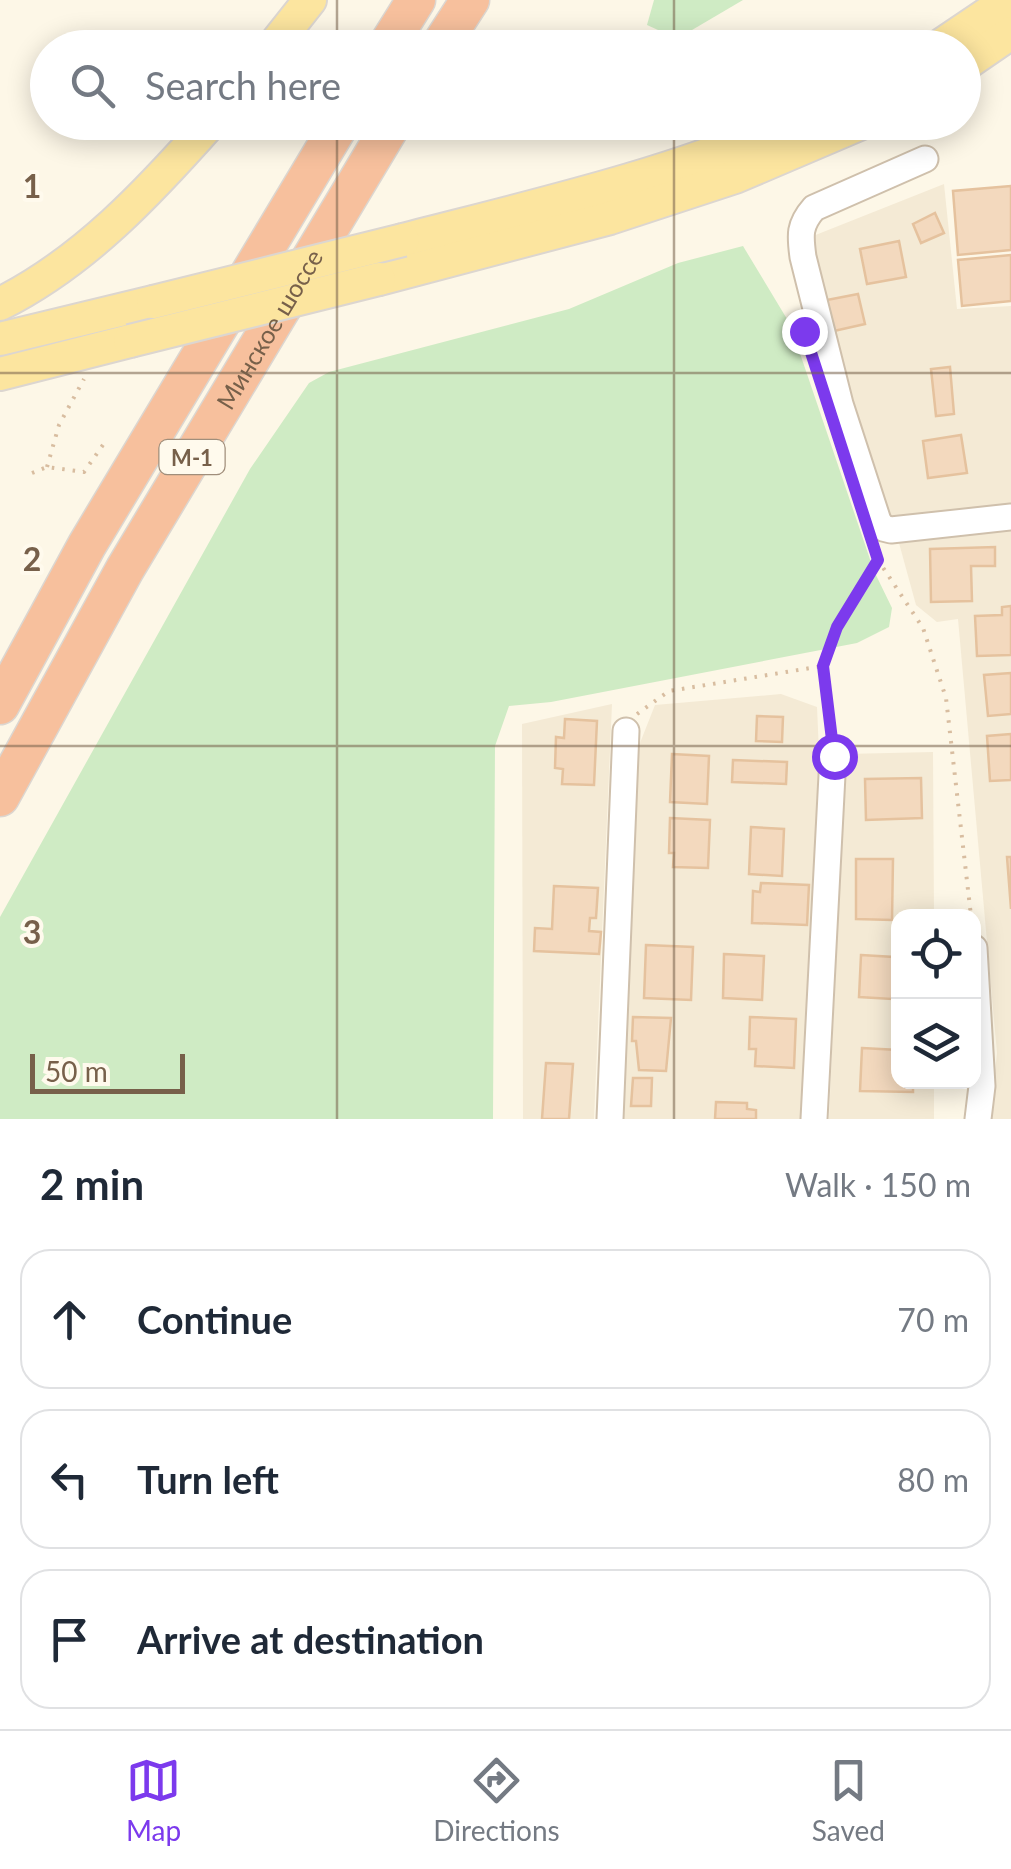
<!DOCTYPE html>
<meta charset="utf-8">
<style>
:root{--surface:#fff;--page:#f6f6f7;--text:#1f2937;--muted:#747a83;--line:#e0e1e3;--accent:#7c3aed}
body{margin:0;font-family:Lato,sans-serif;background:var(--page);color:var(--text)}
.controls{position:absolute;right:30px;bottom:30px;display:grid;overflow:hidden;border-radius:20px;box-shadow:0 5px 25px #0003}
.controls button{width:90px;height:90px;display:grid;place-items:center;padding:0;border:0;border-bottom:2px solid var(--line);background:var(--surface);color:var(--text);font:50px sans-serif}
.scale{position:absolute;left:30px;bottom:25px;width:155px;box-sizing:border-box;padding-left:10px;border:5px solid #77604a;border-top:0;font-size:28px;line-height:35px;white-space:nowrap;color:#77604a;-webkit-text-stroke:8px #fffaed;paint-order:stroke}
.stop{position:absolute;width:30px;height:30px;margin:-22px;border:8px solid #7c3aed;border-radius:50%;background:#fff}
.stop.end{background:#7c3aed;border-color:#fff;box-shadow:0 2px 10px #0008}
.list{margin:0;padding:0;list-style:none}
h2{display:flex;justify-content:space-between;align-items:center;height:130px;margin:0;padding:0 40px;font-size:42px}
h2 small{font-size:32px;font-weight:400;color:var(--muted)}
.list li{display:grid;grid-template-columns:65px 1fr auto;gap:30px;align-items:center;box-sizing:border-box;height:140px;margin:0 20px 20px;padding:0 20px;border:2px solid var(--line);border-radius:30px}
.list b{display:block;font-size:38px;white-space:nowrap}
.list em{font-size:32px;font-style:normal;color:var(--muted)}
.icon{flex:none;width:55px;height:55px;fill:none;stroke:currentColor;stroke-width:2;stroke-linecap:round;stroke-linejoin:round}
.map{position:relative;flex:none;width:1011px;height:1119px;overflow:hidden}
.search{position:absolute;background:var(--surface);box-shadow:0 5px 25px #0003;left:30px;right:30px;top:30px;height:110px;display:flex;align-items:center;gap:25px;box-sizing:border-box;padding:0 35px;border-radius:55px;color:var(--muted);font-size:38px}
.sheet{height:610px;background:var(--surface)}
nav{display:flex;justify-content:space-around;align-items:center;box-sizing:border-box;height:140px;border-top:2px solid var(--line);background:var(--surface);font-size:28px;color:var(--muted)}
nav a{display:grid;justify-items:center;gap:5px}
nav .on{color:var(--accent)}
.map>svg:first-child{display:block}
.residential{fill:#f4ead5}
.green{fill:#cfebc4}
.building{fill:#f3d9be;stroke:#e5c29e;stroke-width:2.5}
.lines{fill:none;stroke-linecap:round;stroke-linejoin:round}
.minor-casing{stroke:#cfc0ac;stroke-width:29}
.major-casing{stroke:#dcd6d0;stroke-width:36}
.highway-casing{stroke:#dcd6d0;stroke-width:41}
.path{stroke:#d8bda0;stroke-width:4;stroke-dasharray:2.5 8;stroke-linecap:butt}
.minor{stroke:#fff;stroke-width:25}
.major{stroke:#fce59f;stroke-width:32}
.highway{stroke:#f7c09d;stroke-width:38}
.major-bridge-casing{stroke:#dcd6d0;stroke-width:36;stroke-linecap:butt}
.major-bridge{stroke:#fce59f;stroke-width:32}
.route{stroke:#7c3aed;stroke-width:12}
.grid{fill:none;stroke:#77604a;stroke-width:2.5;stroke-opacity:0.55}
.labels{text-anchor:middle;dominant-baseline:central;stroke-width:8;stroke-linejoin:round;paint-order:stroke}
.shield{fill:#fffaed;stroke:#a08e7b;stroke-width:2.5}
.shield-label{font-size:22px;font-weight:bold;fill:#77604a}
.street-label{font-size:25px;fill:#77604a;stroke:#fffaed}
.grid-label{font-size:32px;text-anchor:middle;font-weight:bold;fill:#77604a;stroke:#fffaed;stroke-width:8;stroke-linejoin:round;paint-order:stroke}
</style>
<div class="map">
<svg width="1011" height="1119" viewBox="0 0 1011 1119">
<rect width="100%" height="100%" fill="#fdf7e7"/>
<g class="residential">
<polygon points="944,184 957,309 1011,306 1011,509 891,521 839,375 808,238"/>
<polygon points="1011,529 1011,1119 990,1119 997,1053 958,619 937,622 916,605 899,543"/>
<polygon points="781,694 817,707 819,752 802,1119 622,1119 638,748 655,705"/>
<polygon points="612,704 594,1119 523,1119 522,724"/>
<polygon points="933,752 934,916 898,916 898,1082 934,1082 934,1119 829,1119 845,754"/>
</g>
<g class="green">
<polygon points="654,0 743,0 692,30 669,35 647,25"/>
<polygon points="743,246 790,324 874,571 892,608 889,627 857,643 551,702 509,706 495,746 493,1119 0,1119 0,917 250,469 309,383 329,372 569,309 678,263"/>
</g>
<g class="building">
<polygon points="1011,186 1011,250 958,255 953,191"/>
<polygon points="935,213 944,233 921,243 913,224"/>
<polygon points="899,241 906,277 867,284 860,249"/>
<polygon points="1011,255 1011,301 962,306 958,260"/>
<polygon points="858,294 865,324 834,331 827,300"/>
<polygon points="950,367 954,414 936,416 931,369"/>
<polygon points="961,435 967,473 928,478 923,441"/>
<polygon points="995,547 995,566 971,566 972,601 931,602 930,549"/>
<polygon points="1011,606 1011,655 977,656 975,616 1002,615 1002,607"/>
<polygon points="1011,673 1011,714 988,716 984,675"/>
<polygon points="757,716 783,717 782,742 756,741"/>
<polygon points="565,719 597,721 594,785 562,784 563,769 555,768 556,737 564,738"/>
<polygon points="1011,734 1011,780 990,781 987,736"/>
<polygon points="672,754 709,756 707,804 670,802"/>
<polygon points="733,760 787,762 786,784 732,782"/>
<polygon points="921,778 922,818 866,820 865,779"/>
<polygon points="670,818 710,820 708,868 673,867 674,853 669,853"/>
<polygon points="751,827 784,829 782,876 749,874"/>
<polygon points="1007,857 1011,857 1011,909"/>
<polygon points="856,859 893,859 892,920 856,919"/>
<polygon points="761,883 809,885 807,925 752,923 753,891 760,892"/>
<polygon points="554,886 598,888 596,918 590,918 589,931 601,932 599,954 534,951 535,928 552,929"/>
<polygon points="646,945 693,947 691,1000 644,998"/>
<polygon points="724,954 764,956 762,1000 723,998"/>
<polygon points="861,955 894,957 892,999 859,997"/>
<polygon points="633,1017 671,1018 666,1071 639,1070 636,1041 632,1041"/>
<polygon points="750,1017 796,1019 794,1068 755,1066 756,1049 749,1049"/>
<polygon points="862,1048 898,1050 898,1082 913,1082 913,1092 860,1091"/>
<polygon points="546,1063 573,1064 569,1119 542,1119"/>
<polygon points="633,1078 652,1078 651,1106 631,1106"/>
<polygon points="716,1102 747,1103 747,1109 756,1110 756,1119 715,1119"/>
</g>
<g class="lines">
<g class="minor-casing">
<g id="minor">
<path d="M925 159 814 208C799 225 800 235 803 257L840 404 878 521 883 528 891 530 1011 517"/>
<polyline points="974,948 982,1086 978,1119"/>
<polyline points="610,1119 626,731"/>
<polyline points="814,1119 833,756"/>
</g>
</g>
<g class="major-casing">
<g id="major">
<polyline points="272,48 310,0"/>
<polyline points="937,48 1008,0"/>
<polyline points="964,65 1011,33"/>
<path d="M403 240C534 206 667 176 791 122"/>
<polyline points="379,279 610,218 735,177 864,122"/>
<path d="M0 304C84 262 149 192 211 122"/>
<polyline points="0,339 153,302"/>
<polyline points="0,374 130,341"/>
</g>
</g>
<g class="highway-casing">
<g id="highway">
<polyline points="386,48 416,0"/>
<polyline points="439,48 470,0"/>
<polyline points="0,705 87,545 341,122"/>
<path id="s1" d="M0 797 125 569 393 122"/>
</g>
</g>
<g class="path">
<polyline points="47,467 59,425 84,379"/>
<polyline points="32,473 47,467 84,472 105,442"/>
<polyline points="875,549 878,560 923,628 946,698 971,916"/>
<polyline points="637,714 669,691 823,666"/>
<polyline points="831,735 823,666 837,627 878,560"/>
</g>
<use href="#minor" class="minor"/>
<use href="#major" class="major"/>
<use href="#highway" class="highway"/>
<g class="major-bridge-casing">
<g id="major-bridge">
<polyline points="153,302 403,240"/>
<polyline points="130,341 379,279"/>
</g>
</g>
<use href="#major-bridge" class="major-bridge"/>
</g>
<g class="lines">
<polyline class="route" points="804,331 878,560 837,627 823,666 834,756"/>
</g>
<path class="grid" d="M337 0V48M674 0V48M337 122V1119M674 122V1119M0 373H1011M0 746H1011"/>
<g class="labels">
<rect class="shield" x="159.5" y="440" width="65" height="34" rx="8"/>
<g class="shield-label">
<text x="192" y="457">М-1</text>
</g>
<g class="street-label">
<text stroke="none"><textPath href="#s1" startOffset="540">Минское шоссе</textPath></text>
</g>
</g>
<g class="grid-label">
<text x="32" y="198">1</text>
<text x="32" y="571">2</text>
<text x="32" y="944">3</text>
</g>
</svg>
<div class="controls">
<button><svg class="icon" aria-label="locate" viewBox="0 0 24 24"><circle cx="12" cy="12" r="6"/><path d="M12 2v4M12 18v4M2 12h4M18 12h4"/></svg></button>
<button><svg class="icon" aria-label="layers" viewBox="0 0 24 24"><path d="M12 4l9 5-9 5-9-5zM3 14l9 5 9-5"/></svg></button>
</div>
<div class="scale">50 m</div>
<div class="stop" style="left:834px;top:756px"></div>
<div class="stop end" style="left:804px;top:331px"></div>
<div class="search"><svg class="icon" aria-label="search" viewBox="0 0 24 24"><circle cx="10" cy="10" r="6"/><path d="M15 15l6 6"/></svg>Search here</div>
</div>
<section class="sheet">
<h2>2 min<small>Walk · 150 m</small></h2>
<ul class="list">
<li><svg class="icon" aria-label="ahead" viewBox="0 0 24 24"><path d="M12 20V5M6 11l6-6 6 6"/></svg><div><b>Continue</b></div><em>70 m</em></li>
<li><svg class="icon" aria-label="left" viewBox="0 0 24 24"><path d="M17 20v-9H6M10 6l-5 5 5 5"/></svg><div><b>Turn left</b></div><em>80 m</em></li>
<li><svg class="icon" aria-label="arrive" viewBox="0 0 24 24"><path d="M6 21V4h12l-3 4 3 4H6"/></svg><div><b>Arrive at destination</b></div></li>
</ul>
</section>
<nav>
<a class="on"><svg class="icon" aria-label="map" viewBox="0 0 24 24"><path d="M3 6l6-2 6 2 6-2v14l-6 2-6-2-6 2zM9 4v14M15 6v14"/></svg>Map</a>
<a><svg class="icon" aria-label="directions" viewBox="0 0 24 24"><path d="M12 3l9 9-9 9-9-9zM9 14v-3h6M13 9l2 2-2 2"/></svg>Directions</a>
<a><svg class="icon" aria-label="saved" viewBox="0 0 24 24"><path d="M7 4h10v16l-5-4-5 4z"/></svg>Saved</a>
</nav>
